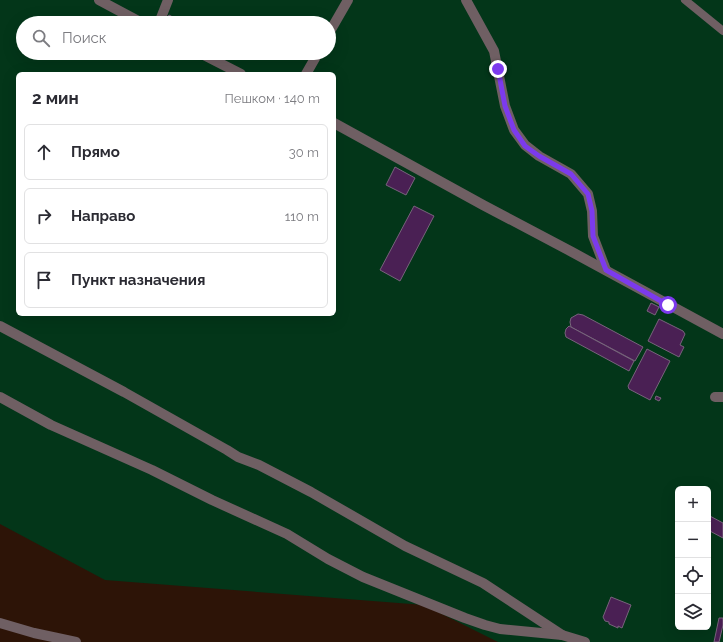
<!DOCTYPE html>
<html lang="ru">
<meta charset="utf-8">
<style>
:root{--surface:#fff;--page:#f2f2f3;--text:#2b2b33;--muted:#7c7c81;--line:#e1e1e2}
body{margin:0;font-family:Raleway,sans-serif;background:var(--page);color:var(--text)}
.controls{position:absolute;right:12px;bottom:12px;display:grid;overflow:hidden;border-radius:6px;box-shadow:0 4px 16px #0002}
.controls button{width:36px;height:36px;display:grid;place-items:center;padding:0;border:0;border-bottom:1px solid var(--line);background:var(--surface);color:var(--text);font:20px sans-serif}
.stop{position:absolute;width:12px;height:12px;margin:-9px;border:3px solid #7c3aed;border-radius:50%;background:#fff}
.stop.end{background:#7c3aed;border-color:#fff;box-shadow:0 1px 4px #0008}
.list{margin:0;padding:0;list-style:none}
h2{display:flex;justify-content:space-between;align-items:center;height:52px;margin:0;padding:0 16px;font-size:17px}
h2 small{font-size:13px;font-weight:400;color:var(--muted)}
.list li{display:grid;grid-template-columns:26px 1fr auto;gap:12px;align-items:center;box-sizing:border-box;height:56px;margin:0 8px 8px;padding:0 8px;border:1px solid var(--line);border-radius:6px}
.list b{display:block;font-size:15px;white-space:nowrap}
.list em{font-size:13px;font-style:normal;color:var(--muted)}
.icon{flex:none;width:22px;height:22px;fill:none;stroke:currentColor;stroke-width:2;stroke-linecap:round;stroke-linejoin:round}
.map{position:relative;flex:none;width:723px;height:642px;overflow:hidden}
.search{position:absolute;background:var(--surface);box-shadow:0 4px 16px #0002;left:16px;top:16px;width:320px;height:44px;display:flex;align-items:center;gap:10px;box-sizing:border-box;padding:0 14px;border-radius:22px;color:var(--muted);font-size:15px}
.panel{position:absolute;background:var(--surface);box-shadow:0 4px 16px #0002;left:16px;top:72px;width:320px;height:244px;border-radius:6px}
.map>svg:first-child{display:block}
.green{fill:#033619;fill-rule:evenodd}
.building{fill:#4a2054;stroke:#78637c}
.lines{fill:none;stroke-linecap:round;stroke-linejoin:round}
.lane{stroke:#6f5f63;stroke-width:8}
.street{stroke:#6f5f63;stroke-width:10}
.route{stroke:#7c3aed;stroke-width:5}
</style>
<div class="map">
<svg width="723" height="642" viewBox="0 0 723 642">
<rect width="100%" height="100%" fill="#2d1407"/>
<path class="green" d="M0 0H723V642H498L424 605 105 580 0 524ZM23 23H329V53H23ZM18 74H334V314H18ZM678 489H708V627H678Z"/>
<g class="building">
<polygon points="169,15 184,23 165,23"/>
<polygon points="395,167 415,178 406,195 386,185"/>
<polygon points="414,206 434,216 400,281 380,270"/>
<polygon points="651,303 659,307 655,315 647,311"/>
<polygon points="578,314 583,315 643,347 635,361 571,327 570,322 571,318"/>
<polygon points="659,319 683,331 685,334 680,345 684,347 679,357 648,341"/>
<polygon points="569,326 634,361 629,371 566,337 565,333 566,329"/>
<polygon points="647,349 670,361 650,400 629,389 628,386"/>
<polygon points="656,396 661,398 659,401 655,399"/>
<polygon points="708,515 723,523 723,538 708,530"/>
<polygon points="611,597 631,605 622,628 618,626 618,628 609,624 609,622 605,621 603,617"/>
<polygon points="719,618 723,618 723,625 719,642 714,642"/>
</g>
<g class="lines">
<polyline class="lane" points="685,0 723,31"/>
<g class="street">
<polyline points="99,0 142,23"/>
<polyline points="466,0 494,51 505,106 514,130 525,145 539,156 571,174 588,194 592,211 593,236 606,270"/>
<polyline points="159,23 168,0"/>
<polyline points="329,33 348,0"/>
<polyline points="200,53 241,74"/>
<polyline points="306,74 318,53"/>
<polyline points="334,123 483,205 572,252 723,334"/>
<polyline points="0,326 124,392 227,450 238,457 259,465 311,492 405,546 483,583 562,635"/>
<polyline points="0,397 51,425 152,470 212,500 287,534 328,559 363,577 465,618 485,625 500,629 562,635 585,642"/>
<polyline points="715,397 723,397"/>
<polyline points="0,623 34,633 76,642"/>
</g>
</g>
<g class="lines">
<polyline class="route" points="498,69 505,106 514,130 525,146 539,156 571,174 588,194 592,211 593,236 606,270 668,305"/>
</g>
</svg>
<div class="controls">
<button>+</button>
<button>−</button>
<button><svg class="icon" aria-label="locate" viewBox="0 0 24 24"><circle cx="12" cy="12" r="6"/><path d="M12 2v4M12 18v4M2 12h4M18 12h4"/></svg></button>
<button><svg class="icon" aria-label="layers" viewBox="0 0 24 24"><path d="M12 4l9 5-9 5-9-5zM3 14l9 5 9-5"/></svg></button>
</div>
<div class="stop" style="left:668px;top:305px"></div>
<div class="stop end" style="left:498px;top:69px"></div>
<div class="search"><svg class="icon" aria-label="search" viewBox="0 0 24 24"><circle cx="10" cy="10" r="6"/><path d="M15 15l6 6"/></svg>Поиск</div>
<section class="panel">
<h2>2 мин<small>Пешком · 140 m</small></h2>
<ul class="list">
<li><svg class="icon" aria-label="ahead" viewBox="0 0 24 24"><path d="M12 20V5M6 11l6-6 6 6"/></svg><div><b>Прямо</b></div><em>30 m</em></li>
<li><svg class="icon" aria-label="right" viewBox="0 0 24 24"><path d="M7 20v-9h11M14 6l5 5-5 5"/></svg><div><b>Направо</b></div><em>110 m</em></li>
<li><svg class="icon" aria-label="arrive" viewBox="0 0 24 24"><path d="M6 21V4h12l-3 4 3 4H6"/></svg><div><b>Пункт назначения</b></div></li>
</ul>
</section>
</div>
